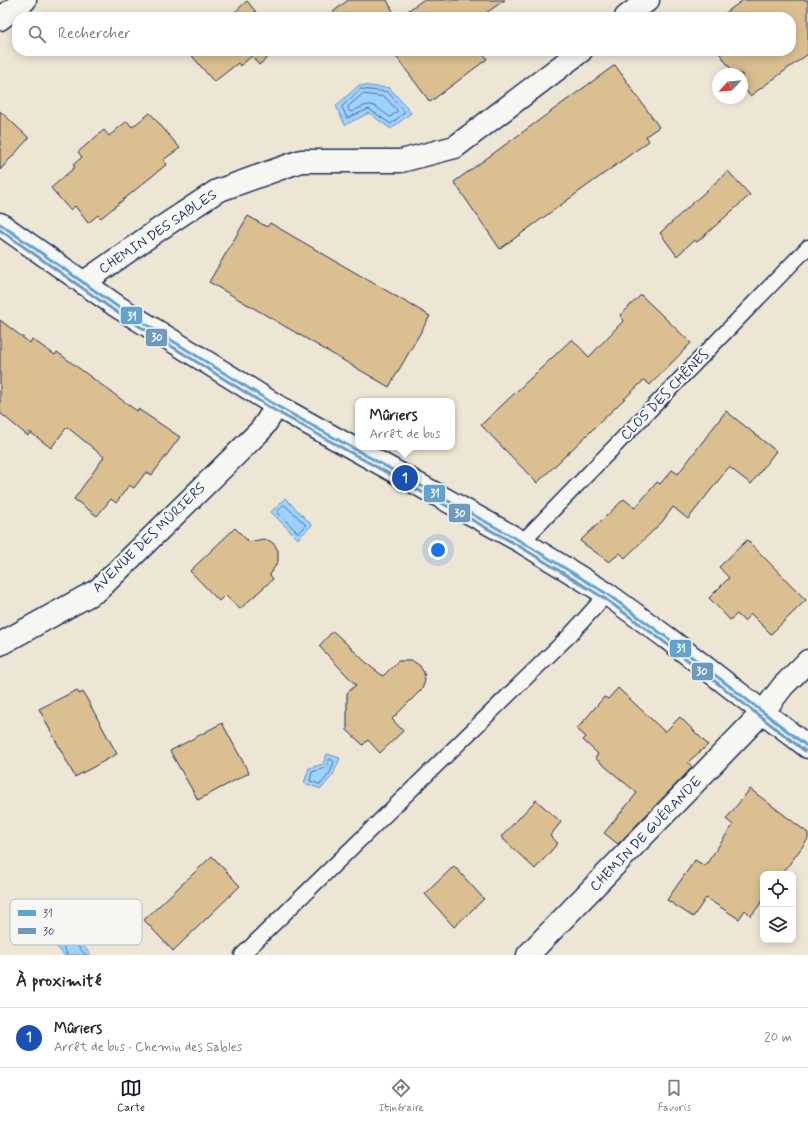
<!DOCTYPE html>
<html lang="fr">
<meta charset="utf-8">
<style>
:root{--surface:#fff;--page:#f7f7f7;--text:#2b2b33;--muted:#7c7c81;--line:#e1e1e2;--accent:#111827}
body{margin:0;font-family:Mynerve,sans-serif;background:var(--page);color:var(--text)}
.controls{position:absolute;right:12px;bottom:12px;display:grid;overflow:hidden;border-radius:8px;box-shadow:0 2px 10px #0003}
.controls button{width:36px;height:36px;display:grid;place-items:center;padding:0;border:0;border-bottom:1px solid var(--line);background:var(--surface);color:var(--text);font:20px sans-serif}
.compass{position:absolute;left:712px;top:68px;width:36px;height:36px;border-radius:50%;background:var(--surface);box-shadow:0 2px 10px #0003;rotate:244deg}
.you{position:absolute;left:438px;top:550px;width:14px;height:14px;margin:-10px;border:3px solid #fff;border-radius:50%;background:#1a73e8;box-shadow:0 0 0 6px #1a73e833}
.badge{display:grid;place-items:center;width:26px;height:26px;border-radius:50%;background:var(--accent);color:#fff;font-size:13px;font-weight:700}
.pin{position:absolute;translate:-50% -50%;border:2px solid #fff;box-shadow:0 1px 4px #0006}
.popup{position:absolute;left:355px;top:398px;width:100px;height:52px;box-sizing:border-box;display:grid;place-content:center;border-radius:8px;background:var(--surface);filter:drop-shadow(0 1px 3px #0005);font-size:13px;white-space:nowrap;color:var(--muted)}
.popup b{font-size:15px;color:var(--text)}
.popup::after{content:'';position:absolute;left:50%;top:100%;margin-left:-8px;border:8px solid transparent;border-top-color:var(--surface)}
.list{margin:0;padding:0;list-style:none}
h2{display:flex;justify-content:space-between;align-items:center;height:52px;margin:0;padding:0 16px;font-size:17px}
h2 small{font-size:13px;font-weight:400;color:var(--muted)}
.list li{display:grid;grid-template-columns:26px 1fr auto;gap:12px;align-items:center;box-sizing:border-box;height:60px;padding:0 16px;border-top:1px solid var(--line)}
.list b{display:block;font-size:15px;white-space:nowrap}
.list p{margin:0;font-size:13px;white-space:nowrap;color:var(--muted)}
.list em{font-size:13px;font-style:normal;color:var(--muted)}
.icon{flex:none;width:22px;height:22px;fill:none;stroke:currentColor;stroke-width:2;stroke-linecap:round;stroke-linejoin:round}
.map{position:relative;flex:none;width:808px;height:955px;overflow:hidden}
.search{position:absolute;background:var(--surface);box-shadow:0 2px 10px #0003;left:12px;right:12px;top:12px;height:44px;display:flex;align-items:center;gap:10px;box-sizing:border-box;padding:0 14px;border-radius:16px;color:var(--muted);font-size:15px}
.sheet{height:112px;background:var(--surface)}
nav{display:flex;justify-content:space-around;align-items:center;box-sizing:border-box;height:56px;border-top:1px solid var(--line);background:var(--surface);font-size:11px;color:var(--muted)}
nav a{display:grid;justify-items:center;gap:2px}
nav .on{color:var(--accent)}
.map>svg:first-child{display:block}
.water{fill:#9dd2fc;stroke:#6991bd}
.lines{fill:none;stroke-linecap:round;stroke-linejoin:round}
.shore{stroke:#4f709d;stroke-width:1}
.building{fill:#dbbf90;stroke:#1b2f5e}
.lane-casing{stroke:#1b2f5e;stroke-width:17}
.street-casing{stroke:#1b2f5e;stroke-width:25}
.secondary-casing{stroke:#1b2f5e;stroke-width:25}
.lane{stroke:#f6f6f2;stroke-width:14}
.street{stroke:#f6f6f2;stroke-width:22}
.secondary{stroke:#f6f6f2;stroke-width:22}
.bus-1-casing{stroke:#f6f6f2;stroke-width:6}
.bus-2-casing{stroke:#f6f6f2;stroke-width:6}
.bus-1{stroke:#60a3cf;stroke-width:3}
.bus-2{stroke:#6d9abf;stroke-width:3}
.labels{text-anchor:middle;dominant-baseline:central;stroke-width:4;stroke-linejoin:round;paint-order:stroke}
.street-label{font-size:14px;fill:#1b2f5e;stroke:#f6f6f2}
.key{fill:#f6f6f2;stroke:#b4bac6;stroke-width:1}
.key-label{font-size:11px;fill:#1b2f5e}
.line-badge{stroke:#f6f6f2;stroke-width:1.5}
.badge-label{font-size:11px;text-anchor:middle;font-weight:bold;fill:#fff}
</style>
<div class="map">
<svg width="808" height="955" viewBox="0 0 808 955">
<rect width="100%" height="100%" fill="#eee6d5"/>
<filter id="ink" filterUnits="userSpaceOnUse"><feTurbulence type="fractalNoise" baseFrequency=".025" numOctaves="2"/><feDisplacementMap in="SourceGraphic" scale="8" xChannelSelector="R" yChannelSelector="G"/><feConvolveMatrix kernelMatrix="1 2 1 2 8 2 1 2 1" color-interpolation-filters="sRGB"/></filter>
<g filter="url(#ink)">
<g class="water">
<polygon points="359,85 390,88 411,113 391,129 369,113 345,125 336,106"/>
<polygon points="285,498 312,525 298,539 271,512"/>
<polygon points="327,754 340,758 333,775 321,789 304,783 309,768 323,764"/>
<polygon points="70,931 91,955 64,955 56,946"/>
</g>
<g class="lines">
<g class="shore">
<polygon points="361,89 388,92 404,111 404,113 391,124 369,109 347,118 342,107"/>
<path d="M363 94 385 97 397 110V112L390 117C370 103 374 101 351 112L349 111 348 107Z"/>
<polygon points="284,505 286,506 305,524 305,527 299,532 297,532 278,513 278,511"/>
<polygon points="331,759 334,762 330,773 321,784 319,784 310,781 312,772 325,768 329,760"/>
<polyline points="67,955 66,952 62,945 70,938 86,955"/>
</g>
</g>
<g class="building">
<polygon points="348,0 387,0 396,17 337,17 333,12"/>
<polygon points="423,0 505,0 480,17 399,17"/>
<polygon points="743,0 808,0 808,54 750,96 742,85 742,74 734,74 718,51 791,51 791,17 720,17"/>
<polygon points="247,1 260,17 228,17 236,11"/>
<polygon points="188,51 275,51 259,65 252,56 240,66 238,63 214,82"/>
<polygon points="392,51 482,51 487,59 430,102"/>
<polygon points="615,65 659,127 646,136 649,141 500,249 454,182"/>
<polygon points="0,111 29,138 0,170"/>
<polygon points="150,113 180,148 163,160 167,164 101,218 98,215 88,223 75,206 70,210 51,188 75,167 73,165 82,157 78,152 104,130 109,136 127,121 132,127"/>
<polygon points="728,171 750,195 697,242 694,240 677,256 660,233"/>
<polygon points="248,216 267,227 270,223 430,316 389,387 209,282"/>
<polygon points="641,295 691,343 650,385 644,380 537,483 481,425 572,339 589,357 623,321 620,315"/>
<polygon points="0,320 30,343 32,339 55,355 57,352 137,411 138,409 180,437 152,475 146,472 134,488 129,485 116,503 111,499 97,516 74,499 104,457 67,427 51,448 30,432 28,436 0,413"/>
<polygon points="726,411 776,451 751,484 729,467 688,519 673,507 662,522 625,558 620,553 609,562 580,541 624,499 635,508 657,482 660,484 672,470 678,474"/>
<polygon points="235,528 249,542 263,539 270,541 275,545 278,551 278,561 270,575 273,579 240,609 225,595 219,601 190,571"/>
<polygon points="747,540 806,600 771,634 751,614 744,621 737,614 730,620 709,598 729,578 719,567"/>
<polygon points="333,631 371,667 383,676 398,661 413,661 420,666 424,673 425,681 422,689 392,719 403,731 380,753 368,740 363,745 347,730 347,693 356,685 319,646"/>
<polygon points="618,688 665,732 680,717 708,745 688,762 692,767 683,777 618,844 604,833 637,793 595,758 598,754 583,740 586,737 577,729 604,697 608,699"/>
<polygon points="77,690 79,694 83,692 117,754 75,777 39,709"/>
<polygon points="222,723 249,773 198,800 170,751"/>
<polygon points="750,789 808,833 808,839 782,874 763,874 763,900 751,916 745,910 739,919 706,898 693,917 667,900 695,860 705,866 733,825 726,819"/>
<polygon points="536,800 561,822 550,836 558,843 535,869 501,837"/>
<polygon points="212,856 240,886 173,951 144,920"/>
<polygon points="454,866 484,899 454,927 425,894"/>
</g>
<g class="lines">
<g class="lane-casing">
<g id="lane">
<polyline points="522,542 808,247"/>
<polyline points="242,955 570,635 607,594"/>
</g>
</g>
<g class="street-casing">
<g id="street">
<polyline points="626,17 648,0"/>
<polyline points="0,19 25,0"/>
<polyline points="83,283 161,228 217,191 301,161 401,161 455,147 581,51"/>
<polyline points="0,644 98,590 261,430 277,406"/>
<polyline points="528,955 763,712 783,686 808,661"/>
</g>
</g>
<g class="secondary-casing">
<polyline id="secondary" points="0,224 118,307 277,406 522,542 607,594 666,637 808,747"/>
</g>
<use href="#lane" class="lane"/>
<use href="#street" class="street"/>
<use href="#secondary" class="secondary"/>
<g class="bus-1-casing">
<polyline id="bus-1" points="0,224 118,307 277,406 522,542 607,594 666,637 808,747"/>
</g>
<g class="bus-2-casing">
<polyline id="bus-2" points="0,230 115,311 274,410 519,546 604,598 663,641 805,751"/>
</g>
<use href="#bus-1" class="bus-1"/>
<use href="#bus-2" class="bus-2"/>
</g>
</g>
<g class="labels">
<g class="street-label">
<text transform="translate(158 232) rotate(-34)">CHEMIN DES SABLES</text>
<text transform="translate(665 395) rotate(-46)">CLOS DES CHÊNES</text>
<text transform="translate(149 538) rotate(-44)">AVENUE DES MÛRIERS</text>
<text transform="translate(646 834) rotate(-46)">CHEMIN DE GUÉRANDE</text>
</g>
</g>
<rect x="10" y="899" width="132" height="46" rx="6" class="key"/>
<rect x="18" y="910" width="18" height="6" fill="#60a3cf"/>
<rect x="18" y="928" width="18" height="6" fill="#6d9abf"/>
<g class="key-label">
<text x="43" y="917">31</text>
<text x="43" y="935">30</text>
</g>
<g class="line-badge">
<rect x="120" y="306" width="23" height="19" rx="4" fill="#60a3cf"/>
<rect x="145" y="328" width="23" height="19" rx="4" fill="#6d9abf"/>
<rect x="423" y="484" width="23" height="19" rx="4" fill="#60a3cf"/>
<rect x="448" y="503" width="23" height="20" rx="4" fill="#6d9abf"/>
<rect x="669" y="639" width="23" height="19" rx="4" fill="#60a3cf"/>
<rect x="691" y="662" width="23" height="19" rx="4" fill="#6d9abf"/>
</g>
<g class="badge-label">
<text x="132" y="320">31</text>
<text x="157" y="341">30</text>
<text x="435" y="497">31</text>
<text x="460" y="517">30</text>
<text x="681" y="652">31</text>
<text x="702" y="675">30</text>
</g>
</svg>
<div class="controls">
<button><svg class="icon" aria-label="locate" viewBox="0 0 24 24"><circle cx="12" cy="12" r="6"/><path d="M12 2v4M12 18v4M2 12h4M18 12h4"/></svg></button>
<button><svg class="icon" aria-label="layers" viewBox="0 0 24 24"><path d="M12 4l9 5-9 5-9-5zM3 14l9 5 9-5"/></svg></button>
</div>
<svg class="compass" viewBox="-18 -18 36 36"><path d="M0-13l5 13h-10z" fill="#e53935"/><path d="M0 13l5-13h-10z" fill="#7c7c81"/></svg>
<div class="you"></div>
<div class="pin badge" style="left:405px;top:478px;background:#1a4fb4">1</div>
<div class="popup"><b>Mûriers</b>Arrêt de bus</div>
<div class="search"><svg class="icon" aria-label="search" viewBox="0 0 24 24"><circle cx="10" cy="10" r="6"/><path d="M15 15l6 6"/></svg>Rechercher</div>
</div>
<section class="sheet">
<h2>À proximité<small></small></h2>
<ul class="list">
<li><span class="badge" style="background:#1a4fb4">1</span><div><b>Mûriers</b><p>Arrêt de bus · Chemin des Sables</p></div><em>20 m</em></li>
</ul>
</section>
<nav>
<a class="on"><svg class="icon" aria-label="map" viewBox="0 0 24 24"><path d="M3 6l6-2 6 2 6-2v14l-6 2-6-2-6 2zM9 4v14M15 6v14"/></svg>Carte</a>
<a><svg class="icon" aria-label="directions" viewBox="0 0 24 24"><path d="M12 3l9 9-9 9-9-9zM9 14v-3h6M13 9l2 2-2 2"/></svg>Itinéraire</a>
<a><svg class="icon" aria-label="saved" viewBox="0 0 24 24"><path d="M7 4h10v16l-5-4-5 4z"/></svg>Favoris</a>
</nav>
